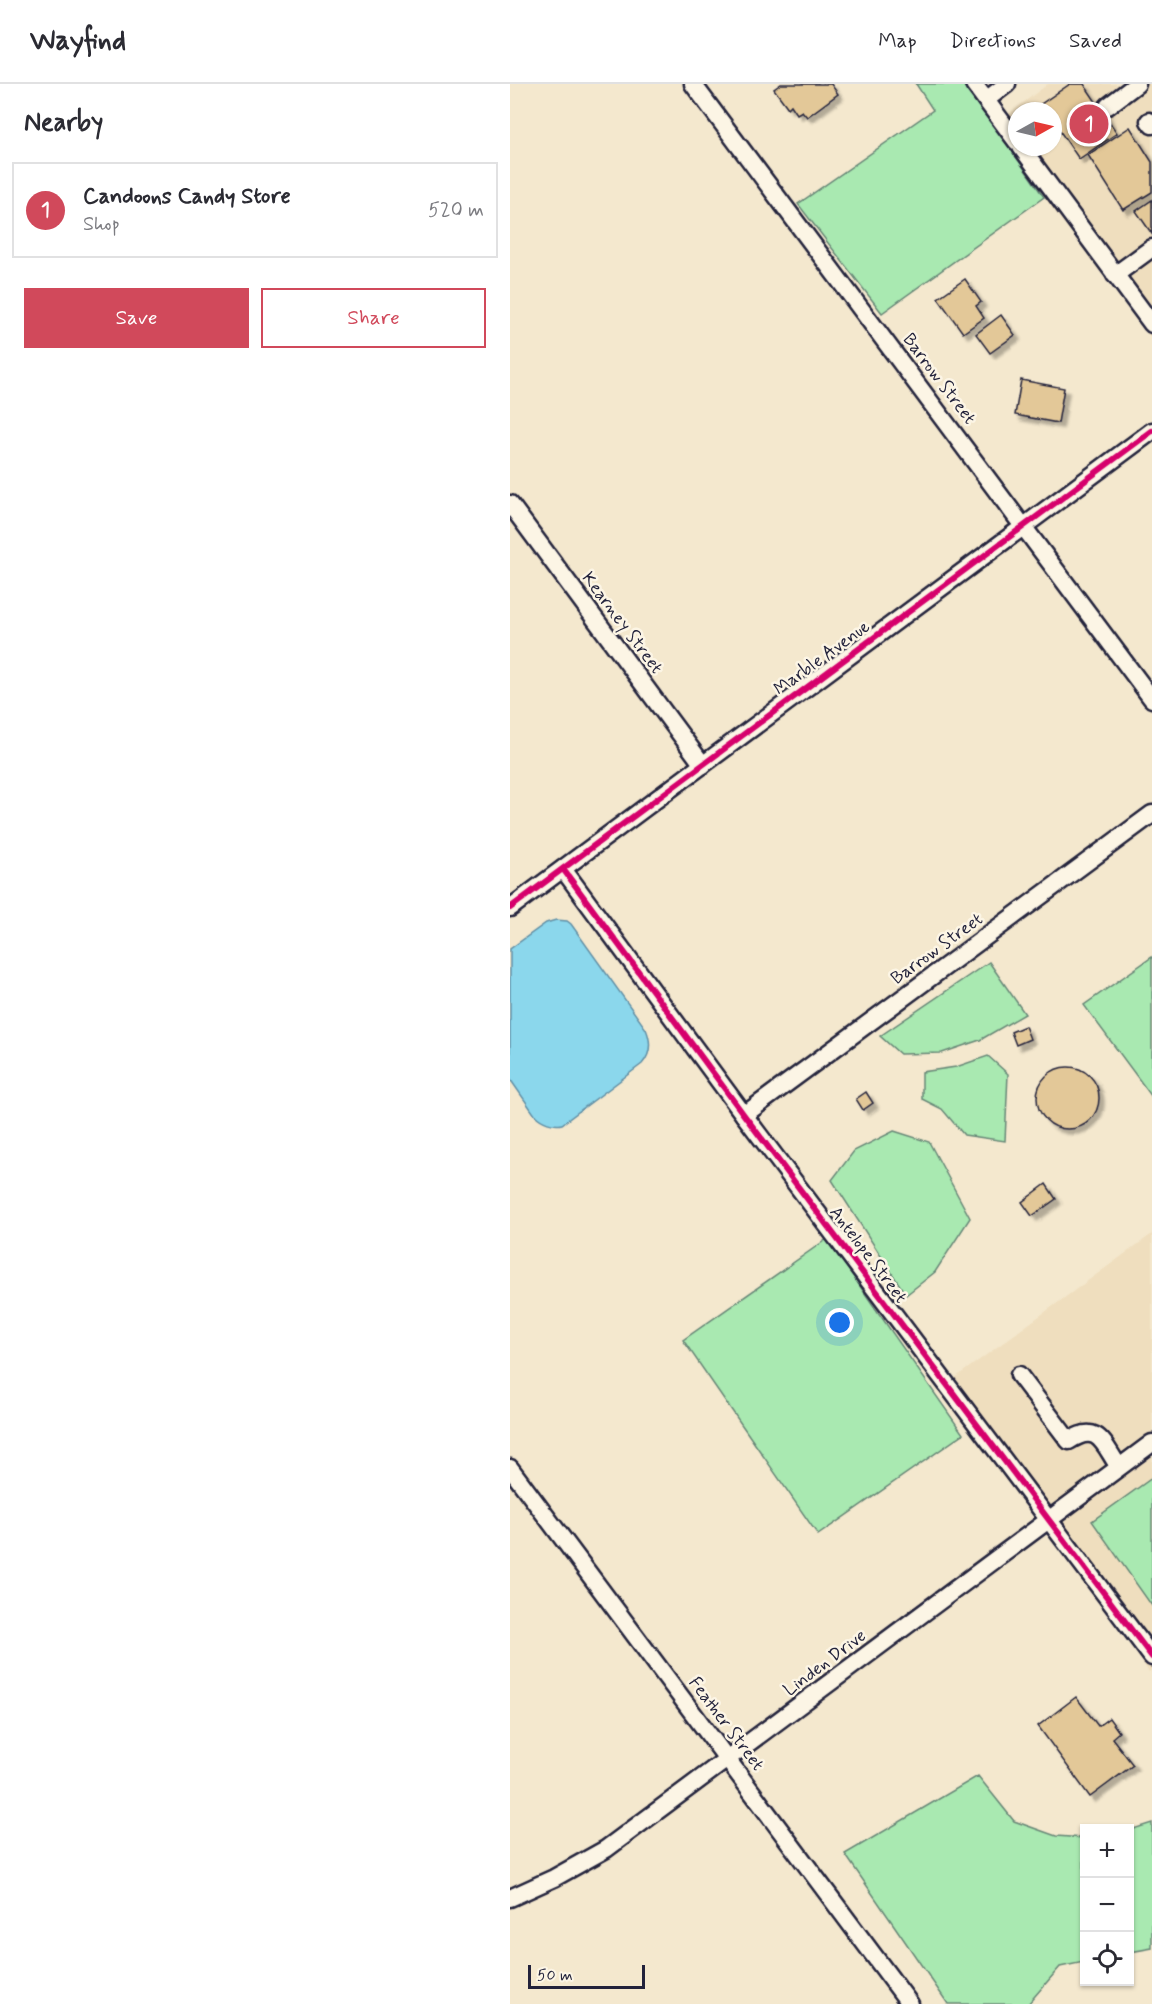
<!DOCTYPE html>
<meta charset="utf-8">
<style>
:root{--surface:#fff;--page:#f2f2f3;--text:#2b2b33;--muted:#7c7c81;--line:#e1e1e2;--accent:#d1495b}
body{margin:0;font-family:Mynerve,sans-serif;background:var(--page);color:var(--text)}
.controls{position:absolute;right:18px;bottom:18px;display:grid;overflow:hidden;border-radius:0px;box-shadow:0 2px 4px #0004}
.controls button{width:54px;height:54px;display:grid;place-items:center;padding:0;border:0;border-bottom:2px solid var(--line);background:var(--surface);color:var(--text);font:30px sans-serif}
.compass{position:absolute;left:498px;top:18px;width:54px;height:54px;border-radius:50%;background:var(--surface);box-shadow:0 2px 4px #0004;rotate:82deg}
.scale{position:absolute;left:18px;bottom:15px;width:117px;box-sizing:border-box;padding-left:6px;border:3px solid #22223b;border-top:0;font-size:16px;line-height:21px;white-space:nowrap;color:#22223b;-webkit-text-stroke:4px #fcf5e5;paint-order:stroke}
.you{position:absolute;left:330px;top:1239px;width:21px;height:21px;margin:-15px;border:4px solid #fff;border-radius:50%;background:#1a73e8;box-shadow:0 0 0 9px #1a73e833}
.badge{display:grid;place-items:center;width:39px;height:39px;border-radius:50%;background:var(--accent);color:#fff;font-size:20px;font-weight:700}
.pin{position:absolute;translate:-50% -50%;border:3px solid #fff;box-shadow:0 2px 6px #0006}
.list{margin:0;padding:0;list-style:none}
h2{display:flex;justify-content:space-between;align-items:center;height:78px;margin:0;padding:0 24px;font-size:26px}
h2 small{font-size:20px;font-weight:400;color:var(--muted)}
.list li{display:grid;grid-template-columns:39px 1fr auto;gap:18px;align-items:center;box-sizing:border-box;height:96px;margin:0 12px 12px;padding:0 12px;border:2px solid var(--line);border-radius:0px}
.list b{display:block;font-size:22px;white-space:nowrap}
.list p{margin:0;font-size:20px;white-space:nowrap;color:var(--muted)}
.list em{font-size:20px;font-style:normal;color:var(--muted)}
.actions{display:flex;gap:12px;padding:18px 24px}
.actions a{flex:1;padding:14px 0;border:2px solid var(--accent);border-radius:0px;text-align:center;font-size:21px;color:var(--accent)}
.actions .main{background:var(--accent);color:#fff}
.icon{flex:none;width:33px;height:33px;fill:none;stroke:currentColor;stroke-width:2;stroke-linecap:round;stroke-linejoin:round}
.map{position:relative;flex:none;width:642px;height:1920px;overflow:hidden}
header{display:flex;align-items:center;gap:36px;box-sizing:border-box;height:84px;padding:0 30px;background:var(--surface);border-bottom:2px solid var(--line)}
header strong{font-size:28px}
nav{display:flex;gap:33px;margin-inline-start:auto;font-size:21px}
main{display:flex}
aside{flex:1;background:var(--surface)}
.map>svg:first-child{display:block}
.built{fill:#efdebe;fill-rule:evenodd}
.green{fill:#a9e9b1;stroke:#668676;stroke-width:1.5}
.water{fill:#8bd7ec;stroke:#618fa5;stroke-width:1.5}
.building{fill:#e3c898;stroke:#22223b;stroke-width:1.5;filter:url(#shadow)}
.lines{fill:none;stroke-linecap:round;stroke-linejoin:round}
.minor-casing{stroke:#22223b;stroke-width:21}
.minor{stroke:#fcf5e5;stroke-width:16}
.cycleway-casing{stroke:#fcf5e5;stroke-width:10}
.cycleway{stroke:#d6006c;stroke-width:6}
.labels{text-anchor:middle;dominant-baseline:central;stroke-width:5;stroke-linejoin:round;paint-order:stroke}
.street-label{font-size:18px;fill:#22223b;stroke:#fcf5e5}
</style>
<header>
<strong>Wayfind</strong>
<nav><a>Map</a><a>Directions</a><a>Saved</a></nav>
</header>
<main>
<aside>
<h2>Nearby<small></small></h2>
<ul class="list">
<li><span class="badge">1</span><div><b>Candoons Candy Store</b><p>Shop</p></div><em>520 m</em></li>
</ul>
<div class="actions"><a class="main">Save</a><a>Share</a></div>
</aside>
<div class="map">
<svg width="642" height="1920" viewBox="0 0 642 1920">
<defs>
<filter id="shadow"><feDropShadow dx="5" dy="5" stdDeviation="1.5" flood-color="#0004"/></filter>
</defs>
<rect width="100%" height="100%" fill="#f4e8ce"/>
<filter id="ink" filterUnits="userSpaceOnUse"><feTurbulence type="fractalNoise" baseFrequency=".0167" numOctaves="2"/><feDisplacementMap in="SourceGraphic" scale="12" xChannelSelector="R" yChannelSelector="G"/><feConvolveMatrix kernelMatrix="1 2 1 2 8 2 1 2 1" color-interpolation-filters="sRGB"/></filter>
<g filter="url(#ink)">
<g class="built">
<path d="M538 0H642V255L534 113 484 41ZM507 27H543V63H507Z"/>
<polygon points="642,1150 642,1348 532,1432 435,1301"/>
<polygon points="642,1369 642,1586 639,1588 541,1445"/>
</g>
<g class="green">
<polygon points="406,0 455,0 534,113 372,229 288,120 423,26"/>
<polygon points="642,873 642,1013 574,921"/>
<polygon points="479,878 515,930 470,956 432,969 390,970 370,952"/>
<polygon points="478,972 498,990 495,1057 454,1051 432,1025 412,1015 412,988 446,983"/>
<polygon points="384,1047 419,1058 460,1134 425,1188 396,1211 322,1096 344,1067"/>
<polygon points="317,1155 453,1350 308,1451 173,1256"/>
<polygon points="642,1394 642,1522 582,1437"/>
<polygon points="468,1692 504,1737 546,1752 574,1754 574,1878 550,1883 518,1920 438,1920 335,1770"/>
<polygon points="642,1739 642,1864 620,1868 620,1746"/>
</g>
<path class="water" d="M46 836 57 837 61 840 136 945C141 957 141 970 132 980L52 1040C43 1042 32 1038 25 1031L0 995V865L36 839Z"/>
<g class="building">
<polygon points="271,0 321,0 328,10 297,33 292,27 287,30 281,21 278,24 264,5"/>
<polygon points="560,0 574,0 607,49 569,75 543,37 543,27 536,27 531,20"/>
<polygon points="620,43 642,78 642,108 613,126 578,71"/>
<polygon points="642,116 642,150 626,127"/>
<polygon points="455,195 471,218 466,222 474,234 453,249 428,214"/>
<polygon points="491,231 505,251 480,269 466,250"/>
<polygon points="511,296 554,304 548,339 505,331"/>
<polygon points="515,942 520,955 506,961 501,948"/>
<circle cx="558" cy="1014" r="31"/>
<polygon points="356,1008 363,1019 353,1026 346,1015"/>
<polygon points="536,1100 546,1115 522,1132 512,1118"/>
<polygon points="566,1613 588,1642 599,1634 609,1648 602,1654 623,1681 580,1713 528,1642"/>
</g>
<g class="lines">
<g class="minor-casing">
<g id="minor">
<polyline points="183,0 642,615"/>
<polyline points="464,0 507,58"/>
<polyline points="476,16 497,0"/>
<polyline points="598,22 627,0"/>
<polyline points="639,37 642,41"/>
<polyline points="511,63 642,240"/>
<polyline points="605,191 642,164"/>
<polyline points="0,420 193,681"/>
<polyline points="53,785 234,1031 642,1573"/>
<polyline points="0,824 642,347"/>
<polyline points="234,1031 642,730"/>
<path d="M509 1291 559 1357C589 1338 593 1360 609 1383"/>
<polyline points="0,1384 400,1920"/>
<polyline points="0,1814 44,1794 96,1765 642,1359"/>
</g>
</g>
<use href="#minor" class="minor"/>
<g class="cycleway-casing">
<g id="cycleway">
<polyline points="53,785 234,1031 642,1573"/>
<polyline points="0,824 642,347"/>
</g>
</g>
<use href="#cycleway" class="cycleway"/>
</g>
</g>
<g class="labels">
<g class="street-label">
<text transform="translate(429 295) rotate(53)">Barrow Street</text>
<text transform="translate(112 539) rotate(53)">Kearney Street</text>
<text transform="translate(312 574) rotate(-36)">Marble Avenue</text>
<text transform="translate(427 865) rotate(-36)">Barrow Street</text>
<text transform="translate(358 1171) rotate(53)">Antelope Street</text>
<text transform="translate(315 1579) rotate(-37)">Linden Drive</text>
<text transform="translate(216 1640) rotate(53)">Feather Street</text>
</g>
</g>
</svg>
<div class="controls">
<button>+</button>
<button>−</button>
<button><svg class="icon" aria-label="locate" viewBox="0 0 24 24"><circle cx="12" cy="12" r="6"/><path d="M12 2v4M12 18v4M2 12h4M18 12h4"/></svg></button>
</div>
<svg class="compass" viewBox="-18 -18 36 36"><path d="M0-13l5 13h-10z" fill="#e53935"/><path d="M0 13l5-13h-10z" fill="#7c7c81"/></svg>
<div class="scale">50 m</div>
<div class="you"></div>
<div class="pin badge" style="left:579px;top:40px">1</div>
</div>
</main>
